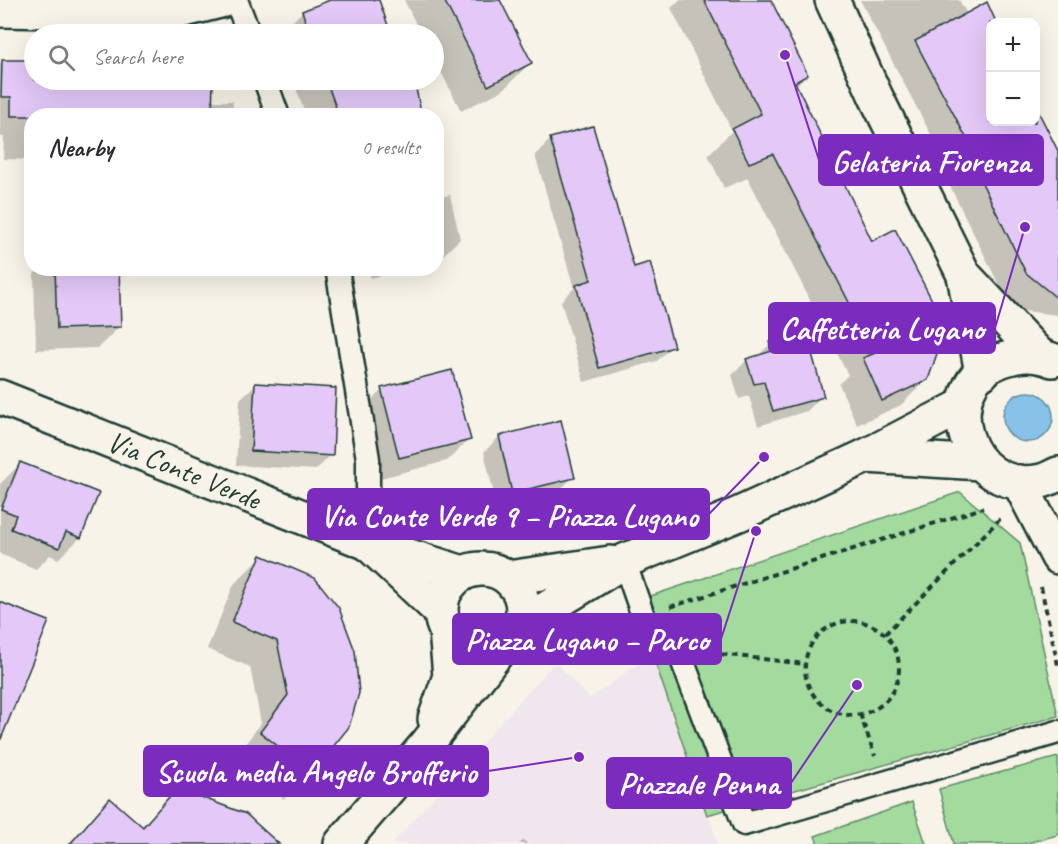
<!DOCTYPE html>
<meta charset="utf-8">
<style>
:root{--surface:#fff;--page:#f2f2f3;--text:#2b2b33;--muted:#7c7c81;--line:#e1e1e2}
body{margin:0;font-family:Caveat,sans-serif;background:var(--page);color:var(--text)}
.controls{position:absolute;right:18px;top:18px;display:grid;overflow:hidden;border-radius:12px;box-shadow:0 6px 24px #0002}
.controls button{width:54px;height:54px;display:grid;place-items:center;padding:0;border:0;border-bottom:2px solid var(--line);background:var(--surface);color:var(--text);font:30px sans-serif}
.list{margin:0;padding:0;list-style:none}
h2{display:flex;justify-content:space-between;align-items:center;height:78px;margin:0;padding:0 24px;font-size:26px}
h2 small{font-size:20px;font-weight:400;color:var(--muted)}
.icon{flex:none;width:33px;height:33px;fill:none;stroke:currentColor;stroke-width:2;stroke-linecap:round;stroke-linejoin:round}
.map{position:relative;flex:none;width:1058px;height:844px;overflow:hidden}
.search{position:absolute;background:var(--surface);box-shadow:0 6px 24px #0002;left:24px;top:24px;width:420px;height:66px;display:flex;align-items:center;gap:15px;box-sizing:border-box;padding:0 21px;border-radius:33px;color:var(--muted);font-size:22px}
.panel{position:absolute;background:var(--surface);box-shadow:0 6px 24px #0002;left:24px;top:108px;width:420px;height:168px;border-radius:24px}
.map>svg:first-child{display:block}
.built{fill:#f1e6ed}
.green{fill:#a3da9e;stroke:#618c69;stroke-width:1.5}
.water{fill:#89c2e8;stroke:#5f8da0;stroke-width:1.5}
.shadow{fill:#0003}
.building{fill:#e3c8f8;stroke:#1f3d34;stroke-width:1.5}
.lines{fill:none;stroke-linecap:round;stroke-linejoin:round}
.service-casing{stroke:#1f3d34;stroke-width:27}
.minor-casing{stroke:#1f3d34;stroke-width:38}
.tertiary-casing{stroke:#1f3d34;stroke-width:38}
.path{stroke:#1f3d34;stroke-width:4;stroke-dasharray:6 4.5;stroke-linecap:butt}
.service{stroke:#f7f3e8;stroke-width:22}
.minor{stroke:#f7f3e8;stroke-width:33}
.tertiary{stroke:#f7f3e8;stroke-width:33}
.labels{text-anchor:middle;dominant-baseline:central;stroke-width:4.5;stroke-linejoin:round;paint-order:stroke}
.street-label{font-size:30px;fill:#1f3d34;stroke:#f7f3e8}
.leader{fill:none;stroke:#7b2cbf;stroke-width:2}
.callout-dot{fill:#7b2cbf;stroke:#f7f3e8;stroke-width:2}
.callout{fill:#7b2cbf;stroke:#7b2cbf;stroke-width:2}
.callout-label{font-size:32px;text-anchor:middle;font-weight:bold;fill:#fff}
</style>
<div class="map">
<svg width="1058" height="844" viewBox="0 0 1058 844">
<rect width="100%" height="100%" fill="#f7f3e8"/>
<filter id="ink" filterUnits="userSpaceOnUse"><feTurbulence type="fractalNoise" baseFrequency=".0167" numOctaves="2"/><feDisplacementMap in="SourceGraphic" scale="12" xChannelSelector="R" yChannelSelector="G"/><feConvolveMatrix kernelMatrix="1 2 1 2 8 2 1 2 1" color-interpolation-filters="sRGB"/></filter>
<g filter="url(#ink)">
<polygon class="built" points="652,653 718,844 392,844 555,662 590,699"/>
<g class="green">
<polygon points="960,492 1020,543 1058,716 707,815 652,653 630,603"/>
<polygon points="1058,757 1058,835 1023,844 954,844 939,789"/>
<polygon points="912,802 926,844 818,844 815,836"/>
</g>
<circle class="water" cx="1028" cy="417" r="25"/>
<g class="shadow">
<polygon points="335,0 377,0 390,34 280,34 302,12"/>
<polygon points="404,0 498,0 530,63 503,90 461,111 434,58 434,34 421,34"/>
<polygon points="680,0 769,0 806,75 795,87 927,379 901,405 857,425 839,384 848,375 748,178 724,188 708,155 732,131 671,8"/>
<polygon points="860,0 959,0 967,14 986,4 996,22 990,22 990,35 985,41 990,53 990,122 1036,122 1058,157 1058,315 1024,311 1004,295 942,170 947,165"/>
<polygon points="3,61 34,62 34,80 211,80 211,101 233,101 232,116 32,116 32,160 3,159 4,137 0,137 0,64"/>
<polygon points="293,80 406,80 419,116 306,116"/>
<polygon points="592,128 633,269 672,346 657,361 584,382 561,301 574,288 535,155 550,140"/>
<polygon points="436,184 439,197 450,195 460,239 436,262"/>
<polygon points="40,268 118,268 120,326 98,348 36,350 34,274"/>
<polygon points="368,268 414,268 371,278"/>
<polygon points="770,344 822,396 807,411 758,426 749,396 739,399 732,375 747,360 756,358"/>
<polygon points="256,384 331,455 316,470 236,465 240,399"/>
<polygon points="382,390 469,440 447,461 377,479 360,411"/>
<polygon points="499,437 573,477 558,492 497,507 484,452"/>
<polygon points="21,463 80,538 58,559 50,555 36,569 0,554 0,484"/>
<polygon points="261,557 311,772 284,799 234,759 261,723 250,667 207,649 234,584"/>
<polygon points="178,789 253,844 68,844 111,800 141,827"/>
<polygon points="524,840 527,844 519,844"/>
</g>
<g class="building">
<polygon points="330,0 379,0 391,34 310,34 302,11"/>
<polygon points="444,0 500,0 532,63 488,86"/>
<polygon points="704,0 771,0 808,75 795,82 872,241 895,229 946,327 928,380 882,401 863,358 875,353 773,154 749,163 732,129 761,114"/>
<polygon points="987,2 996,22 990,22 990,122 1035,122 1035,105 1058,151 1058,299 1026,273 964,146 969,143 915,41"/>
<polygon points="2,60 34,60 34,80 213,80 212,116 11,116 11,97 1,97"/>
<polygon points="326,80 414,80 422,116 339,116"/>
<polygon points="593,126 634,267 650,262 674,347 599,368 576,285 591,280 550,138"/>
<polygon points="55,268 119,268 121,327 57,329"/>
<polygon points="806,332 824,397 773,411 764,382 754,384 746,359 772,351 769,342"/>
<polygon points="452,370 471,440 399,458 381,388"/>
<polygon points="255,383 336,388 333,456 251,451"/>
<polygon points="561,420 575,478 512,493 499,436"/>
<polygon points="20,462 99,493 81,538 66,532 59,548 11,529 16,515 1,509"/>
<polygon points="261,555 315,578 339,608 355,651 359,693 349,727 312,773 260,732 288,695 277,641 232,622"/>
<polygon points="0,602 49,621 1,739 0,739"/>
<polygon points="177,788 246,814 279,844 70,844 110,798 143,827"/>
</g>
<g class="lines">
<g class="service-casing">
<g id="service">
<polyline points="236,0 249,34"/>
<polyline points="265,80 278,116"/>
<polyline points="337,268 368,459 368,543"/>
<polyline points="624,561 643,616 657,646 678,649 744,824 1058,732"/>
</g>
</g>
<g class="minor-casing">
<polyline id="minor" points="0,10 172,13 224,0"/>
</g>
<g class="tertiary-casing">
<g id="tertiary">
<polyline points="832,0 876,97 964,275 1039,355"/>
<polyline points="964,275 982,373"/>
<path d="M1052 360C1034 353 1020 354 1002 360 932 384 964 498 1041 481 1047 480 1053 476 1058 474"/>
<polyline points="0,397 368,543 463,573"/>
<polyline points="866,456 981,463"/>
<polyline points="1019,482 1058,557"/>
<polyline points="373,548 441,612"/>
<circle cx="482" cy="610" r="41"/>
<polyline points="508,578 610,563"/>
<polyline points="520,625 624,561 739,514 866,456 964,405"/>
<polyline points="435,719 450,676 446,630"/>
<polyline points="341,844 427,744 503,645"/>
</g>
</g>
<g class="path">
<polyline points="1041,587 1058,665"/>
<polyline points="670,607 983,508"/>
<circle cx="852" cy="668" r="47"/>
<polyline points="885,634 1000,519"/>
<polyline points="711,653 805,664"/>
<polyline points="860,714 875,756"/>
</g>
<use href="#service" class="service"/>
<use href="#minor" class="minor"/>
<use href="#tertiary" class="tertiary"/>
</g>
</g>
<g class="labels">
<g class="street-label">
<text transform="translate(184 470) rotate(22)">Via Conte Verde</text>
</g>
</g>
<path class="leader" d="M785 55L819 160M1025 227L995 328M764 457L709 514M756 531L721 639M579 757L488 771M857 685L791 783"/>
<g class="callout-dot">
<circle cx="785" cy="55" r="6"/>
<circle cx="1025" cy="227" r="6"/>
<circle cx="764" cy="457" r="6"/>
<circle cx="756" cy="531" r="6"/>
<circle cx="579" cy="757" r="6"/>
<circle cx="857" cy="685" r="6"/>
</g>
<g class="callout">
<rect x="819" y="135" width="224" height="50" rx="6"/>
<rect x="769" y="303" width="226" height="50" rx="6"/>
<rect x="308" y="489" width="401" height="50" rx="6"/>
<rect x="453" y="614" width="268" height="50" rx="6"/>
<rect x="144" y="746" width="344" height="50" rx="6"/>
<rect x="607" y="758" width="184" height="50" rx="6"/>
</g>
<g class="callout-label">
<text x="931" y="172">Gelateria Fiorenza</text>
<text x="882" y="339">Caffetteria Lugano</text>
<text x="509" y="526">Via Conte Verde 9 – Piazza Lugano</text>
<text x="587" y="650">Piazza Lugano – Parco</text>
<text x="316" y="782">Scuola media Angelo Brofferio</text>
<text x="699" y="794">Piazzale Penna</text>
</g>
</svg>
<div class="controls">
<button>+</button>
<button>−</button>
</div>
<div class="search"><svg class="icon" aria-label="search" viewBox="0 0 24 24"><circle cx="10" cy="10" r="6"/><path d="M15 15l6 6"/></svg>Search here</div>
<section class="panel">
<h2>Nearby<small>0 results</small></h2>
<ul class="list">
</ul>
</section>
</div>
